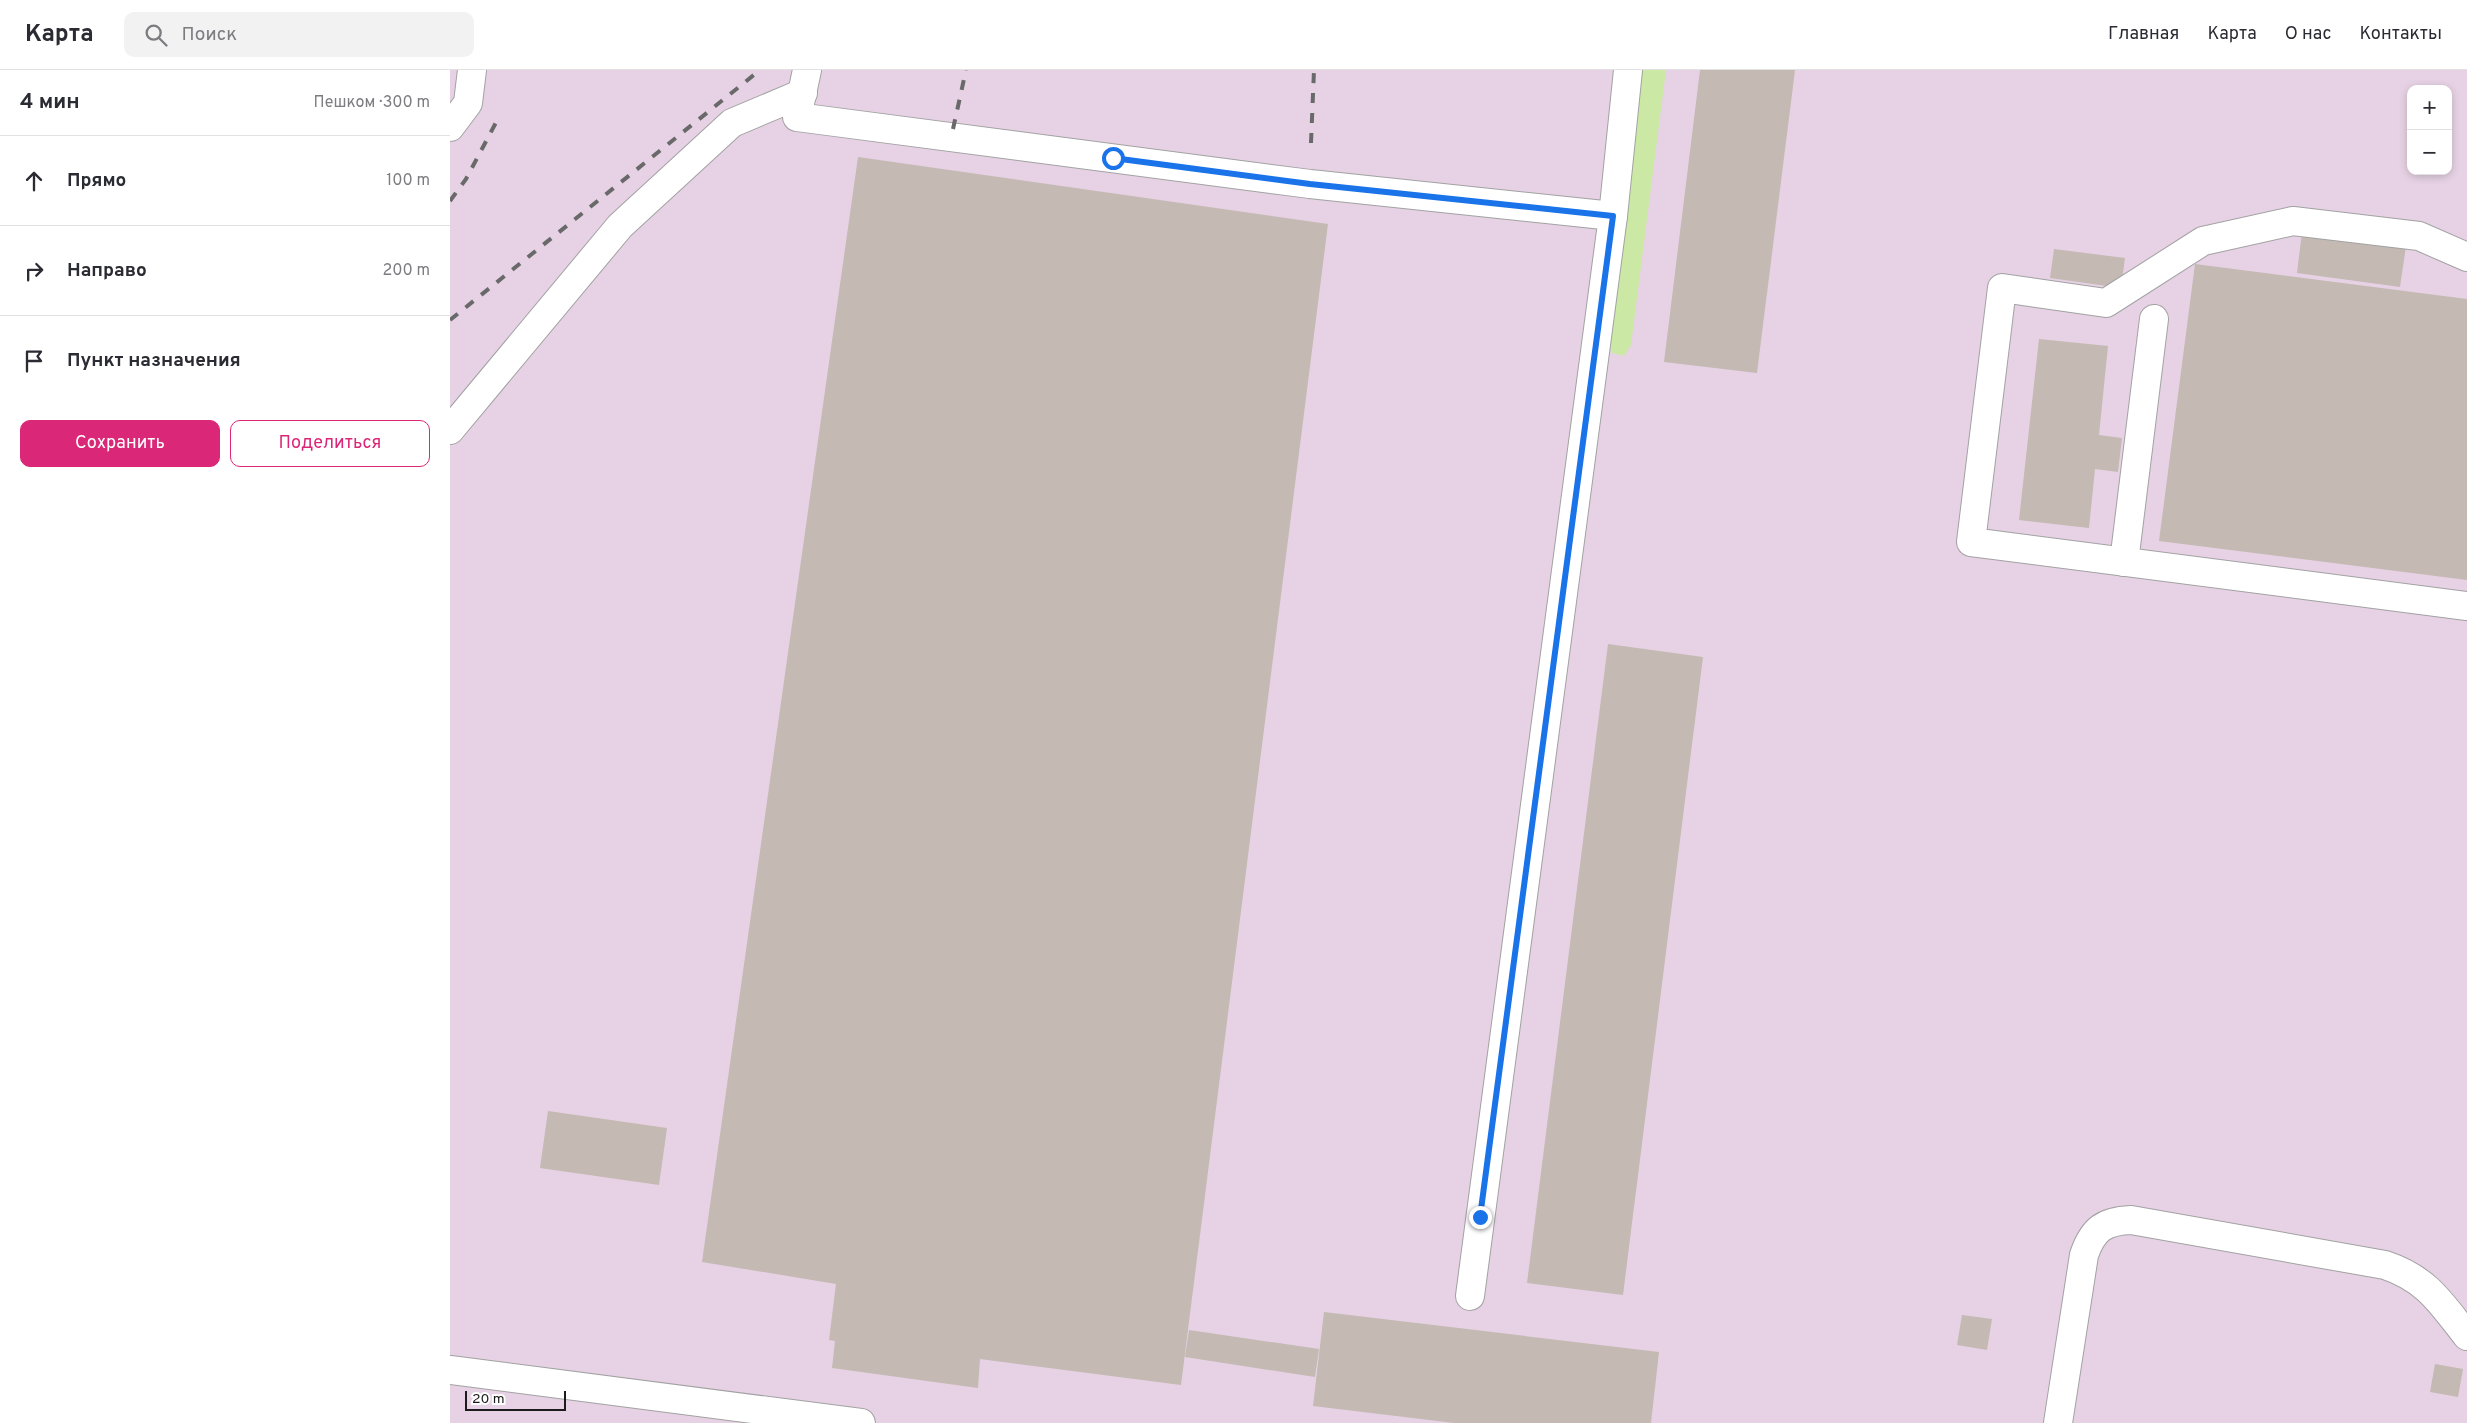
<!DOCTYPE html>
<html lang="ru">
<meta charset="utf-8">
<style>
:root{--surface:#fff;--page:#f2f2f3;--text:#2b2b33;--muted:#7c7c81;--line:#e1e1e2;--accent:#db2777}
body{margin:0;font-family:Overpass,sans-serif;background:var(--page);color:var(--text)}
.controls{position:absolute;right:15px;top:15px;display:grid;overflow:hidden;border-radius:10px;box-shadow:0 2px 8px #0003}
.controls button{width:45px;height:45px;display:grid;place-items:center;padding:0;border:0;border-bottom:1px solid var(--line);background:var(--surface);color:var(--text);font:25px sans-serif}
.scale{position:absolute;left:15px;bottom:12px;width:101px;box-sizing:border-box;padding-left:5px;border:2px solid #1b1b1b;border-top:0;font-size:14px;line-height:18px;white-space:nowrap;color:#1b1b1b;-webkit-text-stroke:4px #fff;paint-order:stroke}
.stop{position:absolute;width:15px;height:15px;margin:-11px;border:4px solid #1a73e8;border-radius:50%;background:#fff}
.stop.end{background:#1a73e8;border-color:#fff;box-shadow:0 1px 5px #0008}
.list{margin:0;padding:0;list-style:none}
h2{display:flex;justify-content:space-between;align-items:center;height:65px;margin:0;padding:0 20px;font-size:21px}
h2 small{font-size:16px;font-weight:400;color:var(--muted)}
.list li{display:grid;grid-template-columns:32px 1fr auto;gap:15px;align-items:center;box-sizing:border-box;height:90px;padding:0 20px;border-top:1px solid var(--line)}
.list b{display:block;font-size:19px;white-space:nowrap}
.list em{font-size:16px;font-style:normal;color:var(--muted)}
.actions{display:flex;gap:10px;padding:15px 20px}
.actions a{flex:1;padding:11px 0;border:1px solid var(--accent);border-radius:10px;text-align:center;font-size:18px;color:var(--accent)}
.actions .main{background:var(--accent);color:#fff}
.icon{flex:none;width:28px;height:28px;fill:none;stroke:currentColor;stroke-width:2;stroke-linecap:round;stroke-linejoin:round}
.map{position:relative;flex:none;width:2017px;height:1353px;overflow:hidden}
header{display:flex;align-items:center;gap:30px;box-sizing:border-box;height:70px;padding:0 25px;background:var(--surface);border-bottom:1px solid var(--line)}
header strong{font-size:24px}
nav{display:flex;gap:28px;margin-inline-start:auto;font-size:18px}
.search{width:350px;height:45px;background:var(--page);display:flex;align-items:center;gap:12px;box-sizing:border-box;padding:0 18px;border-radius:10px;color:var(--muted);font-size:19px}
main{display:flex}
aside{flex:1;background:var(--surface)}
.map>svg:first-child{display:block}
.industrial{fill:#e6d2e4;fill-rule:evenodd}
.grass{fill:#cbe8a4}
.building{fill:#c4b9b3}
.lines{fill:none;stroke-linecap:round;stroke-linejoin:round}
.minor-casing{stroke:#a2a2a2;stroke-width:30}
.minor{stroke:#fff;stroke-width:28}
.rail{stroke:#696969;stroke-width:4;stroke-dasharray:10 10;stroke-linecap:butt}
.route{stroke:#1a73e8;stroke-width:6}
</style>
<header>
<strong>Карта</strong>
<div class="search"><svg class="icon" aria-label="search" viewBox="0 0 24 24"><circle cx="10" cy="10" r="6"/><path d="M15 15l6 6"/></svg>Поиск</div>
<nav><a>Главная</a><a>Карта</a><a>О нас</a><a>Контакты</a></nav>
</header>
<main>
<aside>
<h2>4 мин<small>Пешком · 300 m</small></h2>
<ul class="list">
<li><svg class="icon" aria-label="ahead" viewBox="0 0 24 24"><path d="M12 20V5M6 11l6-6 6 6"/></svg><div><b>Прямо</b></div><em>100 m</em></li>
<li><svg class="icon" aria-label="right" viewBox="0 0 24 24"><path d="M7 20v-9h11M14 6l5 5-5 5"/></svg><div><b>Направо</b></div><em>200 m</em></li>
<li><svg class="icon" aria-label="arrive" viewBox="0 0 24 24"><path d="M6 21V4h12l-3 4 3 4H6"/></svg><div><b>Пункт назначения</b></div></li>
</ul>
<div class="actions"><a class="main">Сохранить</a><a>Поделиться</a></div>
</aside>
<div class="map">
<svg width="2017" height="1353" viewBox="0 0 2017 1353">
<rect width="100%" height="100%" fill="#ede7e0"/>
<path class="industrial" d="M0 0H2017V1353H0ZM1961 19H1998V101H1961Z"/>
<polygon class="grass" points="1192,0 1216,0 1181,275 1174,286 1162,283 1157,272"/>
<g class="building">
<polygon points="1250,0 1345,0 1307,303 1214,292"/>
<polygon points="408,87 878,154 731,1315 530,1289 528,1318 382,1298 385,1271 379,1270 386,1214 252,1192"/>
<polygon points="1852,162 1956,176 1950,217 1847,203"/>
<polygon points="1604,179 1675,188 1671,218 1600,208"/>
<polygon points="1745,194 2017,229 2017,510 1709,471"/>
<polygon points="1589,269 1658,276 1649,365 1672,368 1668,402 1645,399 1639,458 1569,450"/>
<polygon points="1158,574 1253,587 1173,1225 1077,1213"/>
<polygon points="98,1041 217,1058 209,1115 90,1098"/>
<polygon points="874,1242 1209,1282 1201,1353 1004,1353 863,1336"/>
<polygon points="1512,1245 1542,1249 1537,1280 1507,1275"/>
<polygon points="739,1260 869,1279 865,1307 735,1287"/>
<polygon points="1985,1294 2013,1299 2008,1327 1980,1322"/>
</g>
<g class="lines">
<g class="minor-casing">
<g id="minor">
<polyline points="357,0 347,47 860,114 1163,146"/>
<polyline points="0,57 18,33 22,0"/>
<polyline points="2017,187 1969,166 1843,151 1753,171 1656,233 1552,218 1521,472 2017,536"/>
<polyline points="0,360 170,156 282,53 353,23"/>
<polyline points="1674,492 1704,249"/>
<polyline points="1020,1226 1163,146 1178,0"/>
<polyline points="0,1300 411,1353"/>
<path d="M1608 1353 1634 1185C1643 1159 1654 1151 1681 1150L1935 1195C1977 1209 1991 1233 2017 1266"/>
</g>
</g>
<use href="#minor" class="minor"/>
<g class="rail">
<polyline points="503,59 516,0"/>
<polyline points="861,73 864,0"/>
<polyline points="0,131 16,109 50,45"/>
<polyline points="0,250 310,0"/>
</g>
</g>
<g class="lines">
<polyline class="route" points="663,88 860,114 1163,146 1030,1147"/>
</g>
</svg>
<div class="controls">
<button>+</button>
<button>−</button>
</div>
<div class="scale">20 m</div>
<div class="stop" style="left:663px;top:88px"></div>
<div class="stop end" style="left:1030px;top:1147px"></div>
</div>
</main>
